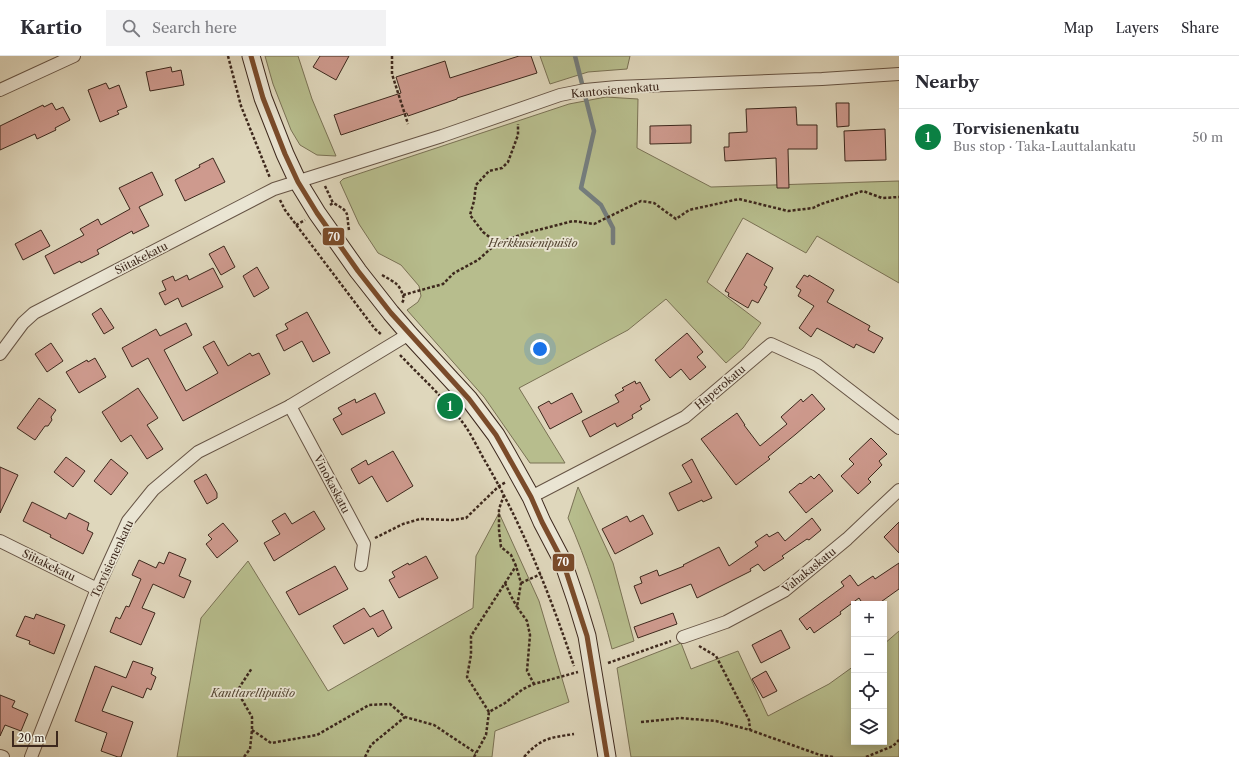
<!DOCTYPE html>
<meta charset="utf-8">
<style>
:root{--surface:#fff;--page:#f2f2f3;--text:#2b2b33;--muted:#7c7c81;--line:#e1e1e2;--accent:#0b8043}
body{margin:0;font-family:"Libre Caslon Text",serif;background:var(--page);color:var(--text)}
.controls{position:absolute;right:12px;bottom:12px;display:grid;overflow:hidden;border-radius:0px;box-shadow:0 2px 10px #0003}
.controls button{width:36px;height:36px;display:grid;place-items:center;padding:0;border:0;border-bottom:1px solid var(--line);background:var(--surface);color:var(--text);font:20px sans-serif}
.scale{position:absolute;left:12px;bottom:10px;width:46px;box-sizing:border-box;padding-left:4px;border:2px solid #3d281d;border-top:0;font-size:11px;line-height:14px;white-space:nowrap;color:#3d281d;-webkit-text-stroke:3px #eae5d3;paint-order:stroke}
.you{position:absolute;left:540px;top:293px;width:14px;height:14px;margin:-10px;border:3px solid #fff;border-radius:50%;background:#1a73e8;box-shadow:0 0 0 6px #1a73e833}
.badge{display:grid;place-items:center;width:26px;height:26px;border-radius:50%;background:var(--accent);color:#fff;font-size:13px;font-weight:700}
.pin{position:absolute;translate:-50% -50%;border:2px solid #fff;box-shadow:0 1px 4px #0006}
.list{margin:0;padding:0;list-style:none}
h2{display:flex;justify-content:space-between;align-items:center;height:52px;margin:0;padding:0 16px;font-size:17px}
h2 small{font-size:13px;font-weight:400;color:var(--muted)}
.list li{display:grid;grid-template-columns:26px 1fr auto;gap:12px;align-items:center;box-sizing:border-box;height:56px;padding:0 16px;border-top:1px solid var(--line)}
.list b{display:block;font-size:15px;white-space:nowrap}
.list p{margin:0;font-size:13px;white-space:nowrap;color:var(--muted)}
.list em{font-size:13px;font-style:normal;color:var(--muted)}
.icon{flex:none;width:22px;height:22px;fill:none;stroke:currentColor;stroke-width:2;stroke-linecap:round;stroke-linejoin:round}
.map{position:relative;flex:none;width:899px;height:701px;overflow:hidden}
header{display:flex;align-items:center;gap:24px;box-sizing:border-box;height:56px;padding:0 20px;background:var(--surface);border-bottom:1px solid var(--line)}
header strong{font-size:19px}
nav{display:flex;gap:22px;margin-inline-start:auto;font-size:14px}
.search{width:280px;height:36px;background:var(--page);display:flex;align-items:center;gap:10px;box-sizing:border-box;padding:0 14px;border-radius:0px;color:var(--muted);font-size:15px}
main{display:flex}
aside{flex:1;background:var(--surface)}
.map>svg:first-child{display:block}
.green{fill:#b7bd8d;stroke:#7a7255}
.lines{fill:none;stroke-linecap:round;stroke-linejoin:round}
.stream{stroke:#747d7d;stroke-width:4.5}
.building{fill:#ce9a8e;stroke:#3d281d}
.street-casing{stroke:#665445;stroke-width:14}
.secondary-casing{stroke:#3d281d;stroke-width:19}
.path{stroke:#3d281d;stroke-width:2.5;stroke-dasharray:3 2;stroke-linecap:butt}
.street{stroke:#eae5d3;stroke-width:12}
.secondary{stroke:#eae5d3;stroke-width:17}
.bus-1-casing{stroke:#eae5d3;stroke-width:8}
.bus-1{stroke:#7a4b2a;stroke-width:5}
.labels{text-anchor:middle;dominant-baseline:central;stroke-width:3.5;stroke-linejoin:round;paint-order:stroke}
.street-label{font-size:11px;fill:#3d281d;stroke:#eae5d3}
.park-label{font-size:11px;font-style:italic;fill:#554633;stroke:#eae5d3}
.line-badge{stroke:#eae5d3;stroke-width:1.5}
.badge-label{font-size:11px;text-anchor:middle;font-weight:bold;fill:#fff}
</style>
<header>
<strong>Kartio</strong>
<div class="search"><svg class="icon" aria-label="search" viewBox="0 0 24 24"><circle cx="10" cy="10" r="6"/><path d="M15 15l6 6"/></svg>Search here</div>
<nav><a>Map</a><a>Layers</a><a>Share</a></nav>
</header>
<main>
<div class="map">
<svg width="899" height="701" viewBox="0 0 899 701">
<rect width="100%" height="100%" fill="#dfd7bc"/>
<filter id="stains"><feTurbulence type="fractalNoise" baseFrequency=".005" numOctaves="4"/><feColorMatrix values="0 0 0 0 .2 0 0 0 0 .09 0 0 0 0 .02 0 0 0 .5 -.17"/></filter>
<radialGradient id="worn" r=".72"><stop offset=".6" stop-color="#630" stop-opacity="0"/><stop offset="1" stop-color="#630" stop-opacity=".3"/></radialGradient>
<g class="green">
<polygon points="265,0 298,0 312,43 336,100 317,99 300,89 291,74 273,28"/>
<polygon points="540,0 630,0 627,13 588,16 550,28"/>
<polygon points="606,41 638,43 637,92 711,131 899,125 899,227 817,180 806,197 743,162 707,226 761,267 743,292 726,307 666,243 628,274 519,332 565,407 530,407 484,341 407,254 418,246 421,240 419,230 401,209 378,197 359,168 340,126 343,123 569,48"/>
<path d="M578 431 613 507 634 585 612 593C601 549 587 505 568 462Z"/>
<polygon points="499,457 539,545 569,646 495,675 492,701 177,701 201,562 248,505 328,635 473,552 476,500"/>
<polygon points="899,575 899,701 631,701 617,612 681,587 691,613 738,595 768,660 829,628 854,610 854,686 884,686 884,588"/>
</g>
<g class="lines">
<polyline class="stream" points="575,0 594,75 581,132 601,149 613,172 613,187"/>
</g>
<g class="building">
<polygon points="320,0 349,0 336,24 313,11"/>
<polygon points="519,0 531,0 537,17 457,42 457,43 408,60 407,57 341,79 334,59 401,37 396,21 445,5 450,22"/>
<polygon points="171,11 172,16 181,14 184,29 150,35 146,16"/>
<polygon points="106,27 109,33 119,29 127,51 117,55 119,58 100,66 88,34"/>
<polygon points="52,47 56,54 63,51 70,64 55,72 56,74 37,83 35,78 0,94 0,70 43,49 44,51"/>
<polygon points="836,47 849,47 849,70 837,71"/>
<polygon points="796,51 797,69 817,69 817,93 788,93 789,132 777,132 776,102 725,105 724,91 729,91 729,77 747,76 746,53"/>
<polygon points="691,69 691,87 650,88 650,70"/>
<polygon points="885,73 886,104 845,105 844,75"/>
<polygon points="213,102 225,126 185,145 175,124 200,111 199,109"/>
<polygon points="152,116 163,139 139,151 149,170 133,178 132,175 97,194 99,198 81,207 80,205 54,218 45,200 84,179 80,173 98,163 101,169 130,153 119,132"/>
<polygon points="41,174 50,190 23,204 15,188"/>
<polygon points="224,190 235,211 221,219 209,198"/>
<polygon points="747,197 773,212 764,229 767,231 758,247 752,244 748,252 728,240 729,237 725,235"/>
<polygon points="257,211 269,232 254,241 243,220"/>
<polygon points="213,212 223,231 182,251 178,242 165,249 159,237 166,234 162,225 173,220 175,225 187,219 189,224"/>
<polygon points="804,219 808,221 809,219 834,234 827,246 870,270 868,274 883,282 874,297 856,288 854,292 817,272 811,281 799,272 814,250 798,240 801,234 796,231"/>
<polygon points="101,252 114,272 104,278 92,258"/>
<polygon points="307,256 330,297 313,306 302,285 284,295 276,279 288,273 285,268"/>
<polygon points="186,267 192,279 164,294 186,335 218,317 203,291 214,285 228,310 250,297 252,300 259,297 270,318 183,365 148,302 132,311 122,292 156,273 160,280"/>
<polygon points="687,277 703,296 697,301 706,311 690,324 681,313 670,322 655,304"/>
<polygon points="51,287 63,305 47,316 35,298"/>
<polygon points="95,302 106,321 79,337 66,316 87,304 88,306"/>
<polygon points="635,325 636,328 640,326 650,344 640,350 642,353 632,359 633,362 617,371 615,367 590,381 582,365 619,346 615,339 624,334 622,332"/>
<polygon points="138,332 158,362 147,369 163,393 147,403 131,379 121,386 102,356"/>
<polygon points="375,337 385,357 342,379 333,363 342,358 338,352 355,343 356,347"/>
<polygon points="572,337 582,356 550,373 538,351 549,345 551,348"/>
<polygon points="812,338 825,353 796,378 768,401 770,403 736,429 701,383 737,357 745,369 744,369 760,390 787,368 781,361 801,343 803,346"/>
<polygon points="39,342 56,354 51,361 52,364 48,370 45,370 35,384 17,372"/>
<polygon points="871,382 887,398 879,405 882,409 868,423 871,426 858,438 841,420 854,408 849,403"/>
<polygon points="393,395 413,430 387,446 372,420 359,428 351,413 366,404 368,409"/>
<polygon points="66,401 85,415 73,431 54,416"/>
<polygon points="111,403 128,417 111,439 94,425"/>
<polygon points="692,403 712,442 703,446 702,444 678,455 669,437 692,426 682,409"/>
<polygon points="0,411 18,419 0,457"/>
<polygon points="206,418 217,437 217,442 207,448 194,425"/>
<polygon points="819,418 833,435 806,457 789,436 800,427 801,428 811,420 814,423"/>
<polygon points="32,446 66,463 69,457 89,467 87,474 93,477 83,498 50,481 51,479 23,465"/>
<polygon points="314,455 325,473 274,505 264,487 280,478 272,465 285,457 292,468"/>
<polygon points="643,459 653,478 615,498 602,473 627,460 630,466"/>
<polygon points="812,462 821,474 809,484 807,483 782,500 784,502 764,515 758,508 750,513 751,515 697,542 691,528 641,548 634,530 642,527 640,521 657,514 659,520 684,510 683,509 719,491 729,510 758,490 755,486 767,478 769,481 778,476 785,485"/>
<polygon points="899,466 899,497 884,481"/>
<polygon points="223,467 238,485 217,502 206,488 212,483 208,479"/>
<polygon points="169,496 186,503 179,520 191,525 184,542 153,528 142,552 155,557 141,589 110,576 116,561 120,563 126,550 129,551 141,523 132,519 139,504 156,512 159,506 164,508"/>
<polygon points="426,500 438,522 399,542 389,524 395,521 392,516 408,507 409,509"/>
<polygon points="899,507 899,533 878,548 863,548 859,542 840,556 841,558 814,577 810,571 807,574 799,563 844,530 841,526 850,519 858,530 873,520 875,523"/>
<polygon points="335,510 348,533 299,559 286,536"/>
<polygon points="364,552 370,561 383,554 392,572 378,581 373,572 344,588 333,570"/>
<polygon points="673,557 677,568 638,582 634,571"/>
<polygon points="36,558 65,569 54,598 29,588 30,585 16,580 25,560 34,563"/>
<polygon points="781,574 790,592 761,607 752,589"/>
<polygon points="133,605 153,612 151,618 156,621 151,634 147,632 143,642 112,630 102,655 133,666 121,701 118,701 101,695 107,677 75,665 95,610 126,622"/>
<polygon points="766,615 777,635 763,642 752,623"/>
<polygon points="0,639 15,645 12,651 28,658 21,675 5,669 0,680"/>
</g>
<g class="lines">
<g class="street-casing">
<g id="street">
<polyline points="0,34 74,0"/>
<polyline points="0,298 23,267 34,257 274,133 442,80 560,39 585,34 617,31 822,23 899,18"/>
<polyline points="290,350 364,488 361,509"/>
<polyline points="531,441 685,361 771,288 817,309 899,372"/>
<polyline points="0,485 97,533"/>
<polyline points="683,581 726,566 784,535 847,483 899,434"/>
<polyline points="0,700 3,701"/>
<polyline points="31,701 97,533 128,465 153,434 198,396 290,350 409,278"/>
</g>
</g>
<g class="secondary-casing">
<polyline id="secondary" points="251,0 263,42 285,98 298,126 317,157 358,215 391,257 409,278 469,343 496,379 507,398 531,441 542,466 563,506 577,547 587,580 607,701"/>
</g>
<g class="path">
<polyline points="228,0 241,50 270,122"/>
<polyline points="392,0 392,18 408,68"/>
<polyline points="325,130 333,147"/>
<polyline points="280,144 285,154 375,273 382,279"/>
<path d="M330 149 333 147C351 156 346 157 349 174"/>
<polyline points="296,169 305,164"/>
<polyline points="497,187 483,176 470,159 474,145 476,129 489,115 502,112 508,106 518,79 518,68"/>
<path d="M382 219C396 227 400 228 404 243L402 247"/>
<polyline points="403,239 443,228 454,217 478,204 497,187 526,177 573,165 594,168 641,145 654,147 676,163 689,154 739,143 788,155 813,152 821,148 863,135 882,142 899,141"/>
<path d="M400 299C420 320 442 340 460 363 470 375 477 391 485 405 523 470 550 539 574 610"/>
<polyline points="504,439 499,453 499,474 501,491 511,499 516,510 521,527 517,551 527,565 530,579 527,615 534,628"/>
<polyline points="375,482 403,468 420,463 452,464 466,462 499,430 506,426"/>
<polyline points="505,527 511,540 517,551"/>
<polyline points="521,527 541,518"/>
<polyline points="699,590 716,600 749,664 750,674"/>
<polyline points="608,607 671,585"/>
<polyline points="489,656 467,621 471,599 471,580 516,510"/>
<polyline points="641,666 680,662 716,665 750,674 820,699 834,701"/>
<polyline points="252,674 271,687 317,679 369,649 390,648 405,661 434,669 476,697"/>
<polyline points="244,701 250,693 252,674 252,661 237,635 252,612"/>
<polyline points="365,701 371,689 405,661"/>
<polyline points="474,701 486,679 489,656 505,647 523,633 534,628 578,616"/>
<path d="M524 701C541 682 549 682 574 678"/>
<polyline points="866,701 893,690 899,684"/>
</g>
<use href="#street" class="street"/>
<use href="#secondary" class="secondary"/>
<g class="bus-1-casing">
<polyline id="bus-1" points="251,0 263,42 285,98 298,126 317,157 358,215 391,257 469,343 496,379 531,441 542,466 563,506 587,580 607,701"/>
</g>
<use href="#bus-1" class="bus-1"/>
</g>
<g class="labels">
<g class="street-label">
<text transform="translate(615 34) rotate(-5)">Kantosienenkatu</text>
<text transform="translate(141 202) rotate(-27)">Siitakekatu</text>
<text transform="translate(720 331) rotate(-40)">Haperokatu</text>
<text transform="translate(332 428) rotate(62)">Vinokaskatu</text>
<text transform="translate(112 503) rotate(-65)">Torvisienenkatu</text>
<text transform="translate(49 509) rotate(26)">Siitakekatu</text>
<text transform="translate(809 514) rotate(-39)">Vahakaskatu</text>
</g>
<g class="park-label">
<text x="533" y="187">Herkkusienipuisto</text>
<text x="253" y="637">Kanttarellipuisto</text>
</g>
</g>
<g class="line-badge">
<rect x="322" y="171" width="23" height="19" rx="4" fill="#7a4b2a"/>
<rect x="552" y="497" width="23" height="19" rx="4" fill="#7a4b2a"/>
</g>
<g class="badge-label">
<text x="334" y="185">70</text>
<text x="563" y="510">70</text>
</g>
<rect width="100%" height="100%" filter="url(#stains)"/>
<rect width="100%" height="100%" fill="url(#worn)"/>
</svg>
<div class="controls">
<button>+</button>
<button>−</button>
<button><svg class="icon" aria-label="locate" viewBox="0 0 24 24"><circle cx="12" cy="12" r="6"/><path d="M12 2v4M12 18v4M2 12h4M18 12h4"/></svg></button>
<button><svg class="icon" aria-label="layers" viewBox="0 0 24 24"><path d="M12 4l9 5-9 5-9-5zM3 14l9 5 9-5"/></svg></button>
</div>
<div class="scale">20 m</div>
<div class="you"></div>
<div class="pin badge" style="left:450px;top:350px">1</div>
</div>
<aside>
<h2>Nearby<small></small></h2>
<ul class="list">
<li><span class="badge">1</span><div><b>Torvisienenkatu</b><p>Bus stop · Taka-Lauttalankatu</p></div><em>50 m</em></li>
</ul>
</aside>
</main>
